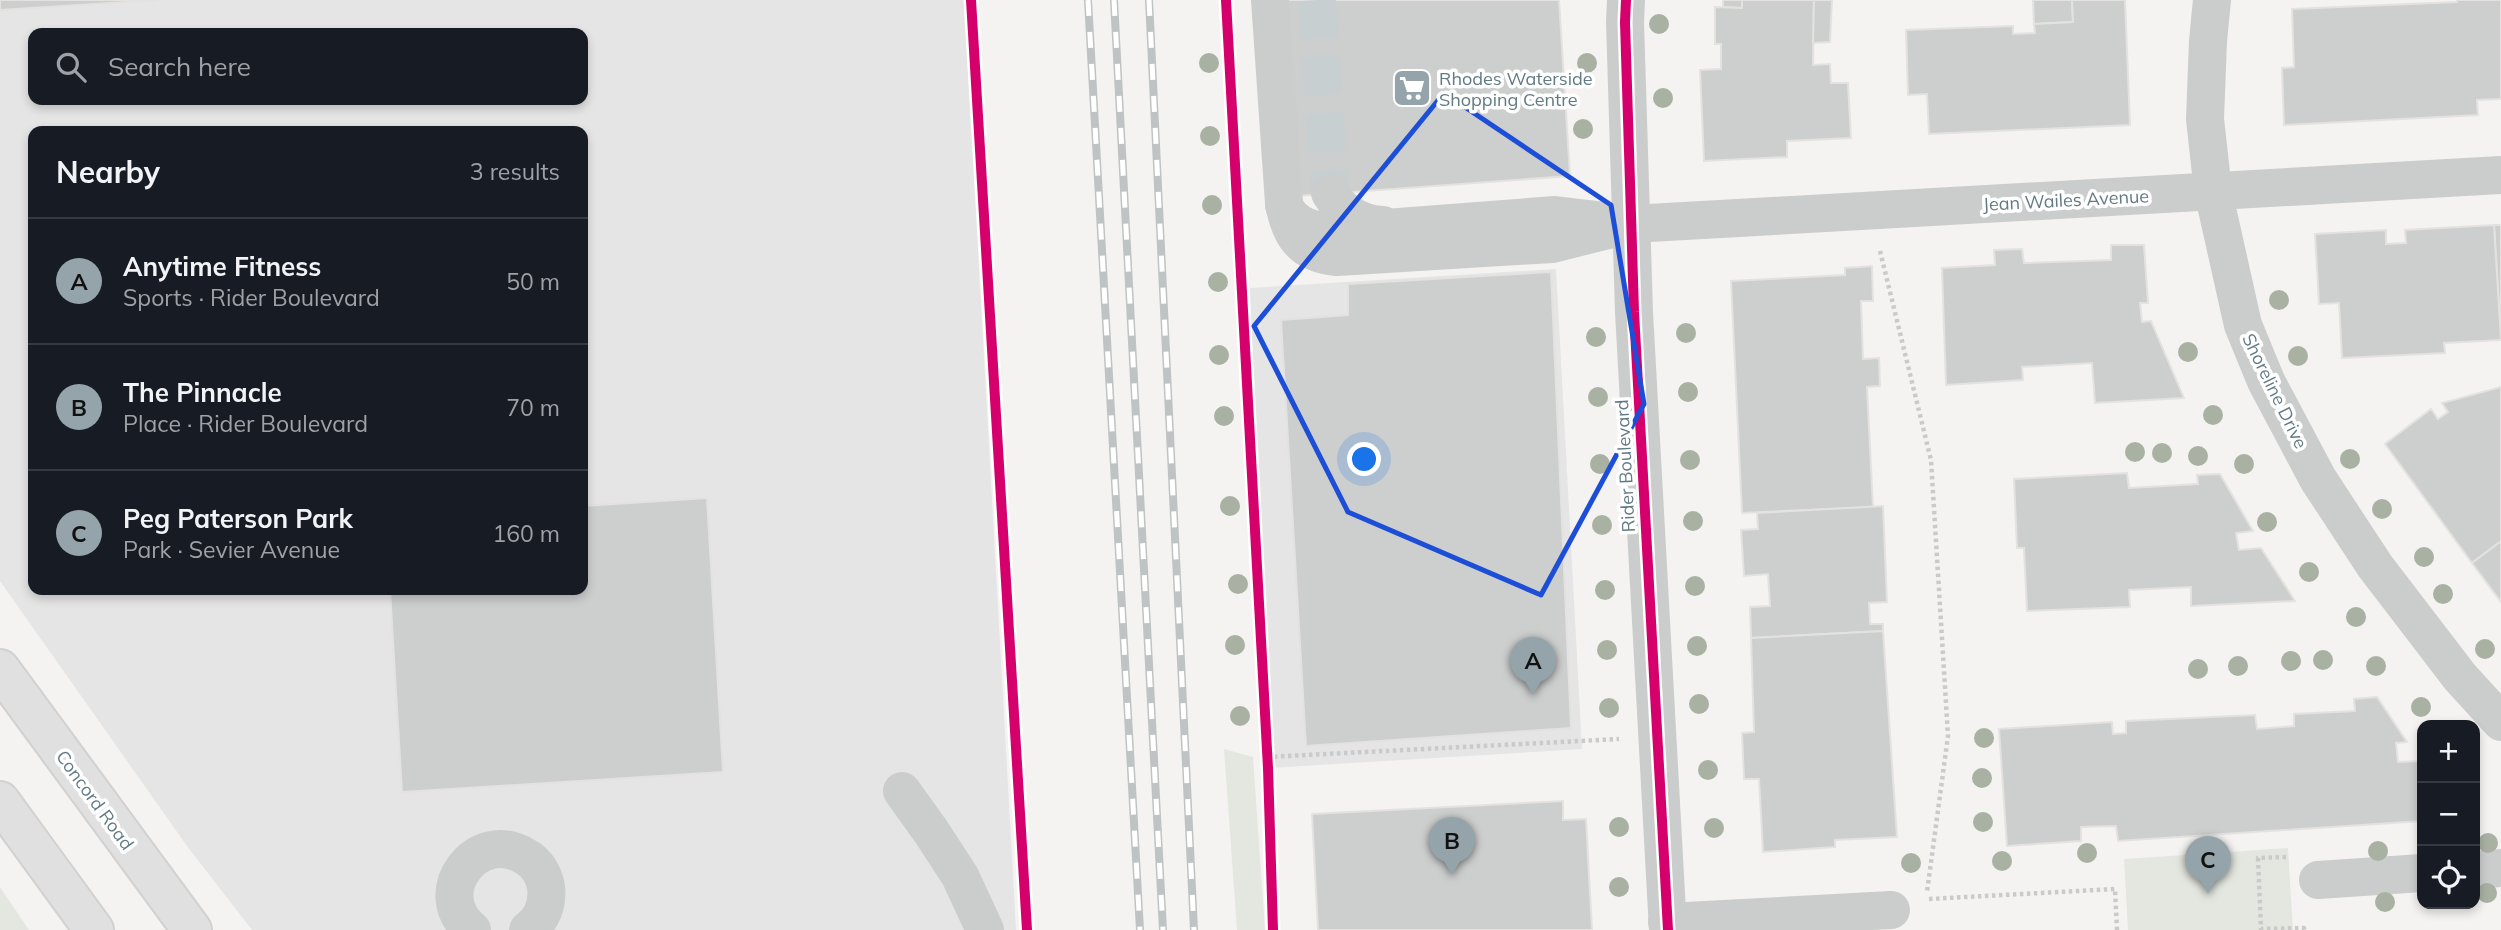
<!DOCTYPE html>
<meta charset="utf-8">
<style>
:root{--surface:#171b24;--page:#242831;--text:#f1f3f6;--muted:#9ea1a6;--line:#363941;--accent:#94a4aa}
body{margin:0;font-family:Mulish,sans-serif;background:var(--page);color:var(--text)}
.controls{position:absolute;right:21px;bottom:21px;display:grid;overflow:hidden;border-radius:14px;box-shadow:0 4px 10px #0003}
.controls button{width:63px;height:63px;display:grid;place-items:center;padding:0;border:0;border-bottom:2px solid var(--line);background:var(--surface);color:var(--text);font:35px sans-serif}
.you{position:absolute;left:1365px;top:460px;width:24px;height:24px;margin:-18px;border:5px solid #fff;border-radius:50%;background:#1a73e8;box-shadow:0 0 0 10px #1a73e833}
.badge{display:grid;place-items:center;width:46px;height:46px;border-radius:50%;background:var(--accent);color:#111;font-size:23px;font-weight:700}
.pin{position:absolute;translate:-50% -58px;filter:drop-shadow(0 2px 4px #0008)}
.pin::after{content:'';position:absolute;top:37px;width:24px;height:21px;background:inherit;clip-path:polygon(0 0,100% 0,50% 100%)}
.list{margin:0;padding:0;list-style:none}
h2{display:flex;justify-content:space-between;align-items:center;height:91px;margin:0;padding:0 28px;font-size:30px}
h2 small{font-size:23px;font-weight:400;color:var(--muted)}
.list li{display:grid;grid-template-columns:46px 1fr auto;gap:21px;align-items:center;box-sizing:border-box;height:126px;padding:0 28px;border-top:2px solid var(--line)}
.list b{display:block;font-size:26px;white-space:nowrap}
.list p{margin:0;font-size:23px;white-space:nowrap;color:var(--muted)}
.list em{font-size:23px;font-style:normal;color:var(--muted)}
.icon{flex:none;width:38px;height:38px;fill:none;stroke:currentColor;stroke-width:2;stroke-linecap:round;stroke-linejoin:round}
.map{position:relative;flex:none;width:2501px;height:930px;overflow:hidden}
.search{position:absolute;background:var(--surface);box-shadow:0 4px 10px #0003;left:28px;top:28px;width:560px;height:77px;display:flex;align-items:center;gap:18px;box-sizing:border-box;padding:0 24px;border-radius:14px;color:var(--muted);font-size:26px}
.panel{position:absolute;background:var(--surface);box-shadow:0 4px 10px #0003;left:28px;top:126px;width:560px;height:469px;border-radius:14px}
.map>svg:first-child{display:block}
.built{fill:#e4e5e4;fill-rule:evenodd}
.green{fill:#e4e7df}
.building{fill:#cdcfce;stroke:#e3e2e1;stroke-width:2}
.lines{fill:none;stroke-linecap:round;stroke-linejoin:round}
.minor-tunnel{stroke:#c8cfd0;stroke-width:38;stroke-dasharray:38 19;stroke-linecap:butt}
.highway-casing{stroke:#d0d1d0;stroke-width:42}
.path{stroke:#cacacb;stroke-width:4.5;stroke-dasharray:3.5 3.5;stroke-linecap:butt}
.minor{stroke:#cbcdcd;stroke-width:38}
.highway{stroke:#e0e0e0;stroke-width:38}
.rail-casing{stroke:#c0c3c3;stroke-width:8}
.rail{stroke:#fff;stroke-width:5;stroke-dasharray:16;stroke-linecap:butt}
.cycleway-casing{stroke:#fff;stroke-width:15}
.cycleway{stroke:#d6006c;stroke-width:10}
.tree{fill:#a8b1a2}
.marked{fill:none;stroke:#1d4ed8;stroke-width:5;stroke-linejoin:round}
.labels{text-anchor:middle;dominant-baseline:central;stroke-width:7;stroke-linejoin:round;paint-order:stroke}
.poi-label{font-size:18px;fill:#617a84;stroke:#fff;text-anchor:start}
.street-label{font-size:18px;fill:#617a84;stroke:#fff}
</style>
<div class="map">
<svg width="2501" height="930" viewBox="0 0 2501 930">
<rect width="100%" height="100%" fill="#f4f3f1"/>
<g class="built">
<path d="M0 0H964L1016 930H252L187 846 0 581ZM33 33H583V100H33ZM33 131H583V590H33Z"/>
<polygon points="1556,269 1582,749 1268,768 1250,288"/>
</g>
<g class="green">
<polygon points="1224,749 1253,757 1265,930 1237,930"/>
<polygon points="2288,848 2293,930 2128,930 2124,859"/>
<polygon points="0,887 29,930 0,930"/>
</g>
<g class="building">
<polygon points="0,0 158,0 0,10"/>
<polygon points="1253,0 1559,0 1570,176 1270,198"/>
<polygon points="1723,0 1742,0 1742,8 1723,7"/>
<polygon points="1742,0 1814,0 1813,65 1830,64 1831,83 1848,83 1851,138 1787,141 1787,157 1704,161 1700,70 1721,69 1721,44 1715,44 1715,7 1742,8"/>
<polygon points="1814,0 1832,0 1830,42 1813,43"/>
<polygon points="2033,0 2072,0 2073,22 2034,24"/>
<polygon points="2072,0 2125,0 2130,125 1929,134 1927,94 1908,95 1906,30 2013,26 2013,34 2035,33 2034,24 2073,22"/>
<polygon points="2457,0 2501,0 2501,99 2477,100 2478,115 2284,125 2282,68 2294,67 2292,9 2457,2"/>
<polygon points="2494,225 2501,225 2501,340"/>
<polygon points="2494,225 2501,340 2444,343 2445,353 2342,358 2339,303 2319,304 2315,234 2386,230 2386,244 2406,243 2405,230"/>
<polygon points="2111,245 2144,245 2148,303 2140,303 2142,322 2151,321 2184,398 2095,403 2092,363 2022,367 2023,380 1946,385 1942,268 1995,265 1994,250 2022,249 2024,263 2111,260"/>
<polygon points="1872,266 1873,301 1861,301 1863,359 1879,358 1880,386 1867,387 1873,507 1742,513 1731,281 1845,275 1845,268"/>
<polygon points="1551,272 1571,728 1306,746 1281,320 1348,315 1348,284"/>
<polygon points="2501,387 2501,544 2500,542 2472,563 2385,444 2431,409 2438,419 2448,412 2442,403"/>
<polygon points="2127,473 2129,488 2198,484 2197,475 2220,474 2253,531 2236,533 2239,550 2261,548 2295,601 2191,606 2191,587 2129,590 2130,607 2027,611 2024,548 2017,548 2014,479"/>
<polygon points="707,498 723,772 402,792 390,590 583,590 583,506"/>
<polygon points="1883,506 1887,602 1869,603 1870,624 1883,624 1883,631 1751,638 1750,607 1770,606 1768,574 1744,576 1741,530 1758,529 1757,513"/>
<polygon points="2500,542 2501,544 2501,602 2472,563"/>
<polygon points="1883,631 1897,837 1835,840 1835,847 1763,852 1759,779 1744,779 1742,733 1754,732 1751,638"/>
<polygon points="2377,697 2407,742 2396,743 2398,762 2422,761 2422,821 2118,841 2116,826 2081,827 2081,841 2007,846 1999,729 2112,722 2113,734 2126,733 2126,721 2255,715 2257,729 2294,726 2294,714 2355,711 2354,699"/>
<polygon points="1563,801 1563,820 1586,819 1592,930 1318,930 1312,814"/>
</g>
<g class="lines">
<polyline class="minor-tunnel" points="1317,0 1330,193"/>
<g class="highway-casing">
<g id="highway">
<polyline points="0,669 192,930"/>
<polyline points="0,801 94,930"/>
</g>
</g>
<g class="path">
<polyline points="1880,251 1931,460 1948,736 1927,892"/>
<polyline points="1267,757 1619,739"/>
<polyline points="2286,857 2258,858 2261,929 2304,928 2304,930"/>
<polyline points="1929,899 2115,889 2117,930"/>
</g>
<g class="minor">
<path d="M1270 0 1284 203C1290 236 1302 254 1337 257L1552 244 1612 229"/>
<polyline points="1626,0 1625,22 1634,312 1668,930"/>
<polyline points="2212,0 2208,41 2205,119 2213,191 2243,325 2266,381 2318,479 2375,566 2460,677 2501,722"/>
<path d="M1330 193C1342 213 1360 224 1383 225"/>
<path d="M1284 205C1292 225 1314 231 1333 232L1555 215 1631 224 2501 175"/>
<polyline points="902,791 932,833 960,876 985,930"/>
<polyline points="2475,870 2501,868"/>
<polyline points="2318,880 2422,873"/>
<polyline points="1667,922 1891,910"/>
<path d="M472 930C427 894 477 826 526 857 537 863 544 875 546 887 548 904 542 920 528 930"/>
</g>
<use href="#highway" class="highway"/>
<g class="rail-casing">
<g id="rail">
<polyline points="1088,0 1140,930"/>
<polyline points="1114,0 1163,930"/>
<polyline points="1149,0 1194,930"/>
</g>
</g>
<use href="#rail" class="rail"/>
<g class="cycleway-casing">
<g id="cycleway">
<polyline points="971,0 1027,930"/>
<polyline points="1226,0 1268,768 1273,930"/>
<polyline points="1626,0 1625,22 1634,312 1668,930"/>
</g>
</g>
<use href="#cycleway" class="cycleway"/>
</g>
<g class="tree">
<circle cx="1659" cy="24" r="10"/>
<circle cx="1209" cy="63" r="10"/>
<circle cx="1587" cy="63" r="10"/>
<circle cx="1663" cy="98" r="10"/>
<circle cx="1583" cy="129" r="10"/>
<circle cx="1210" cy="136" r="10"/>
<circle cx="1212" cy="205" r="10"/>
<circle cx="1218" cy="282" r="10"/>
<circle cx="2279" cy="300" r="10"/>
<circle cx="1686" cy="333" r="10"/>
<circle cx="1596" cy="337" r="10"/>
<circle cx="2188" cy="352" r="10"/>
<circle cx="1219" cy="355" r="10"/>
<circle cx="2298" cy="356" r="10"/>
<circle cx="1688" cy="392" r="10"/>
<circle cx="1598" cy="397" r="10"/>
<circle cx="2213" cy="415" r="10"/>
<circle cx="1224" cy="416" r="10"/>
<circle cx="2135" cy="452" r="10"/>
<circle cx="2162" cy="453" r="10"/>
<circle cx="2198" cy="456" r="10"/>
<circle cx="2350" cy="459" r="10"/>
<circle cx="1690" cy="460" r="10"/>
<circle cx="1600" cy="464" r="10"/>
<circle cx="2244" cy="464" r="10"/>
<circle cx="1230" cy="506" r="10"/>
<circle cx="2382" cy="509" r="10"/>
<circle cx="1693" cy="521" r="10"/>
<circle cx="2267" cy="522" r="10"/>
<circle cx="1602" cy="525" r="10"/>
<circle cx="2424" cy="557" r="10"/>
<circle cx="2309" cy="572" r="10"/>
<circle cx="1238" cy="584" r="10"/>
<circle cx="1695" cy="586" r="10"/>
<circle cx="1605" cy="590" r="10"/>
<circle cx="2443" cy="594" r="10"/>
<circle cx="2356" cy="617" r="10"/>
<circle cx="1235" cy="645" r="10"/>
<circle cx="1697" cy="646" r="10"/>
<circle cx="2485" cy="649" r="10"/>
<circle cx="1607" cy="650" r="10"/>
<circle cx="2323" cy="660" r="10"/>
<circle cx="2291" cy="661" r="10"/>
<circle cx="2238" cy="666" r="10"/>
<circle cx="2376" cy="666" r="10"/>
<circle cx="2198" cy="669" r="10"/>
<circle cx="1699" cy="704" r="10"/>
<circle cx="2421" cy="707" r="10"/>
<circle cx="1609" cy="708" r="10"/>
<circle cx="1240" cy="716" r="10"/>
<circle cx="1984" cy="738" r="10"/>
<circle cx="1708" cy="770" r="10"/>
<circle cx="1982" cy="778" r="10"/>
<circle cx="1983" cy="822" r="10"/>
<circle cx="1619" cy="827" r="10"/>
<circle cx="1714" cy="828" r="10"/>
<circle cx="2488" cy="843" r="10"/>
<circle cx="2378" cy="851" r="10"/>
<circle cx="2087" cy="853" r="10"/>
<circle cx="2002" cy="861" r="10"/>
<circle cx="1911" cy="863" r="10"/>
<circle cx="1619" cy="887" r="10"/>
<circle cx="2487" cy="893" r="10"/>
<circle cx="2385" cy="902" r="10"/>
</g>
<path class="marked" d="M1444 93 1611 205 1644 404 1541 595 1348 512 1254 326Z"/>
<defs>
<g id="supermarket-square" transform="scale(2.0125)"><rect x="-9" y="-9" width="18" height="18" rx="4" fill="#94a4aa" stroke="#fff"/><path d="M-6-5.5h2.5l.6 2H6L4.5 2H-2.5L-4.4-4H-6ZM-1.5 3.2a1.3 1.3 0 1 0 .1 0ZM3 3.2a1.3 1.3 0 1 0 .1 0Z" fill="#fff"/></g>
</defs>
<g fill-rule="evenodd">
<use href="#supermarket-square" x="1412" y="88"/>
</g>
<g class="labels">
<g class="poi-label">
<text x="1439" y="78">Rhodes Waterside<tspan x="1439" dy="21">Shopping Centre</tspan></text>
</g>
<g class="street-label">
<text transform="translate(2066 200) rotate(-3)">Jean Wailes Avenue</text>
<text transform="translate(2275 391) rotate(64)">Shoreline Drive</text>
<text transform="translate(1625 466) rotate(-93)">Rider Boulevard</text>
<text transform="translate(95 800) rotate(54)">Concord Road</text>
</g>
</g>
</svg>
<div class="controls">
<button>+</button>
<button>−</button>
<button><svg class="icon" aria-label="locate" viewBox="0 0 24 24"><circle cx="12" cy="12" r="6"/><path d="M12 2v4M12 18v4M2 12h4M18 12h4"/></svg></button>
</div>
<div class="you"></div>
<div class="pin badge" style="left:1533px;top:695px">A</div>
<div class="pin badge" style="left:1452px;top:875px">B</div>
<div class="pin badge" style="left:2208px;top:894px">C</div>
<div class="search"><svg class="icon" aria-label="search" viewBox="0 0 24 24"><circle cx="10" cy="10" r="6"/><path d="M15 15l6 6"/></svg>Search here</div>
<section class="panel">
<h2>Nearby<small>3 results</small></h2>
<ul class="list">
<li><span class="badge">A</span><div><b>Anytime Fitness</b><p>Sports · Rider Boulevard</p></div><em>50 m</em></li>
<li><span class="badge">B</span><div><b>The Pinnacle</b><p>Place · Rider Boulevard</p></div><em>70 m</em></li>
<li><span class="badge">C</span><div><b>Peg Paterson Park</b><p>Park · Sevier Avenue</p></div><em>160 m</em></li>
</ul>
</section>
</div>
